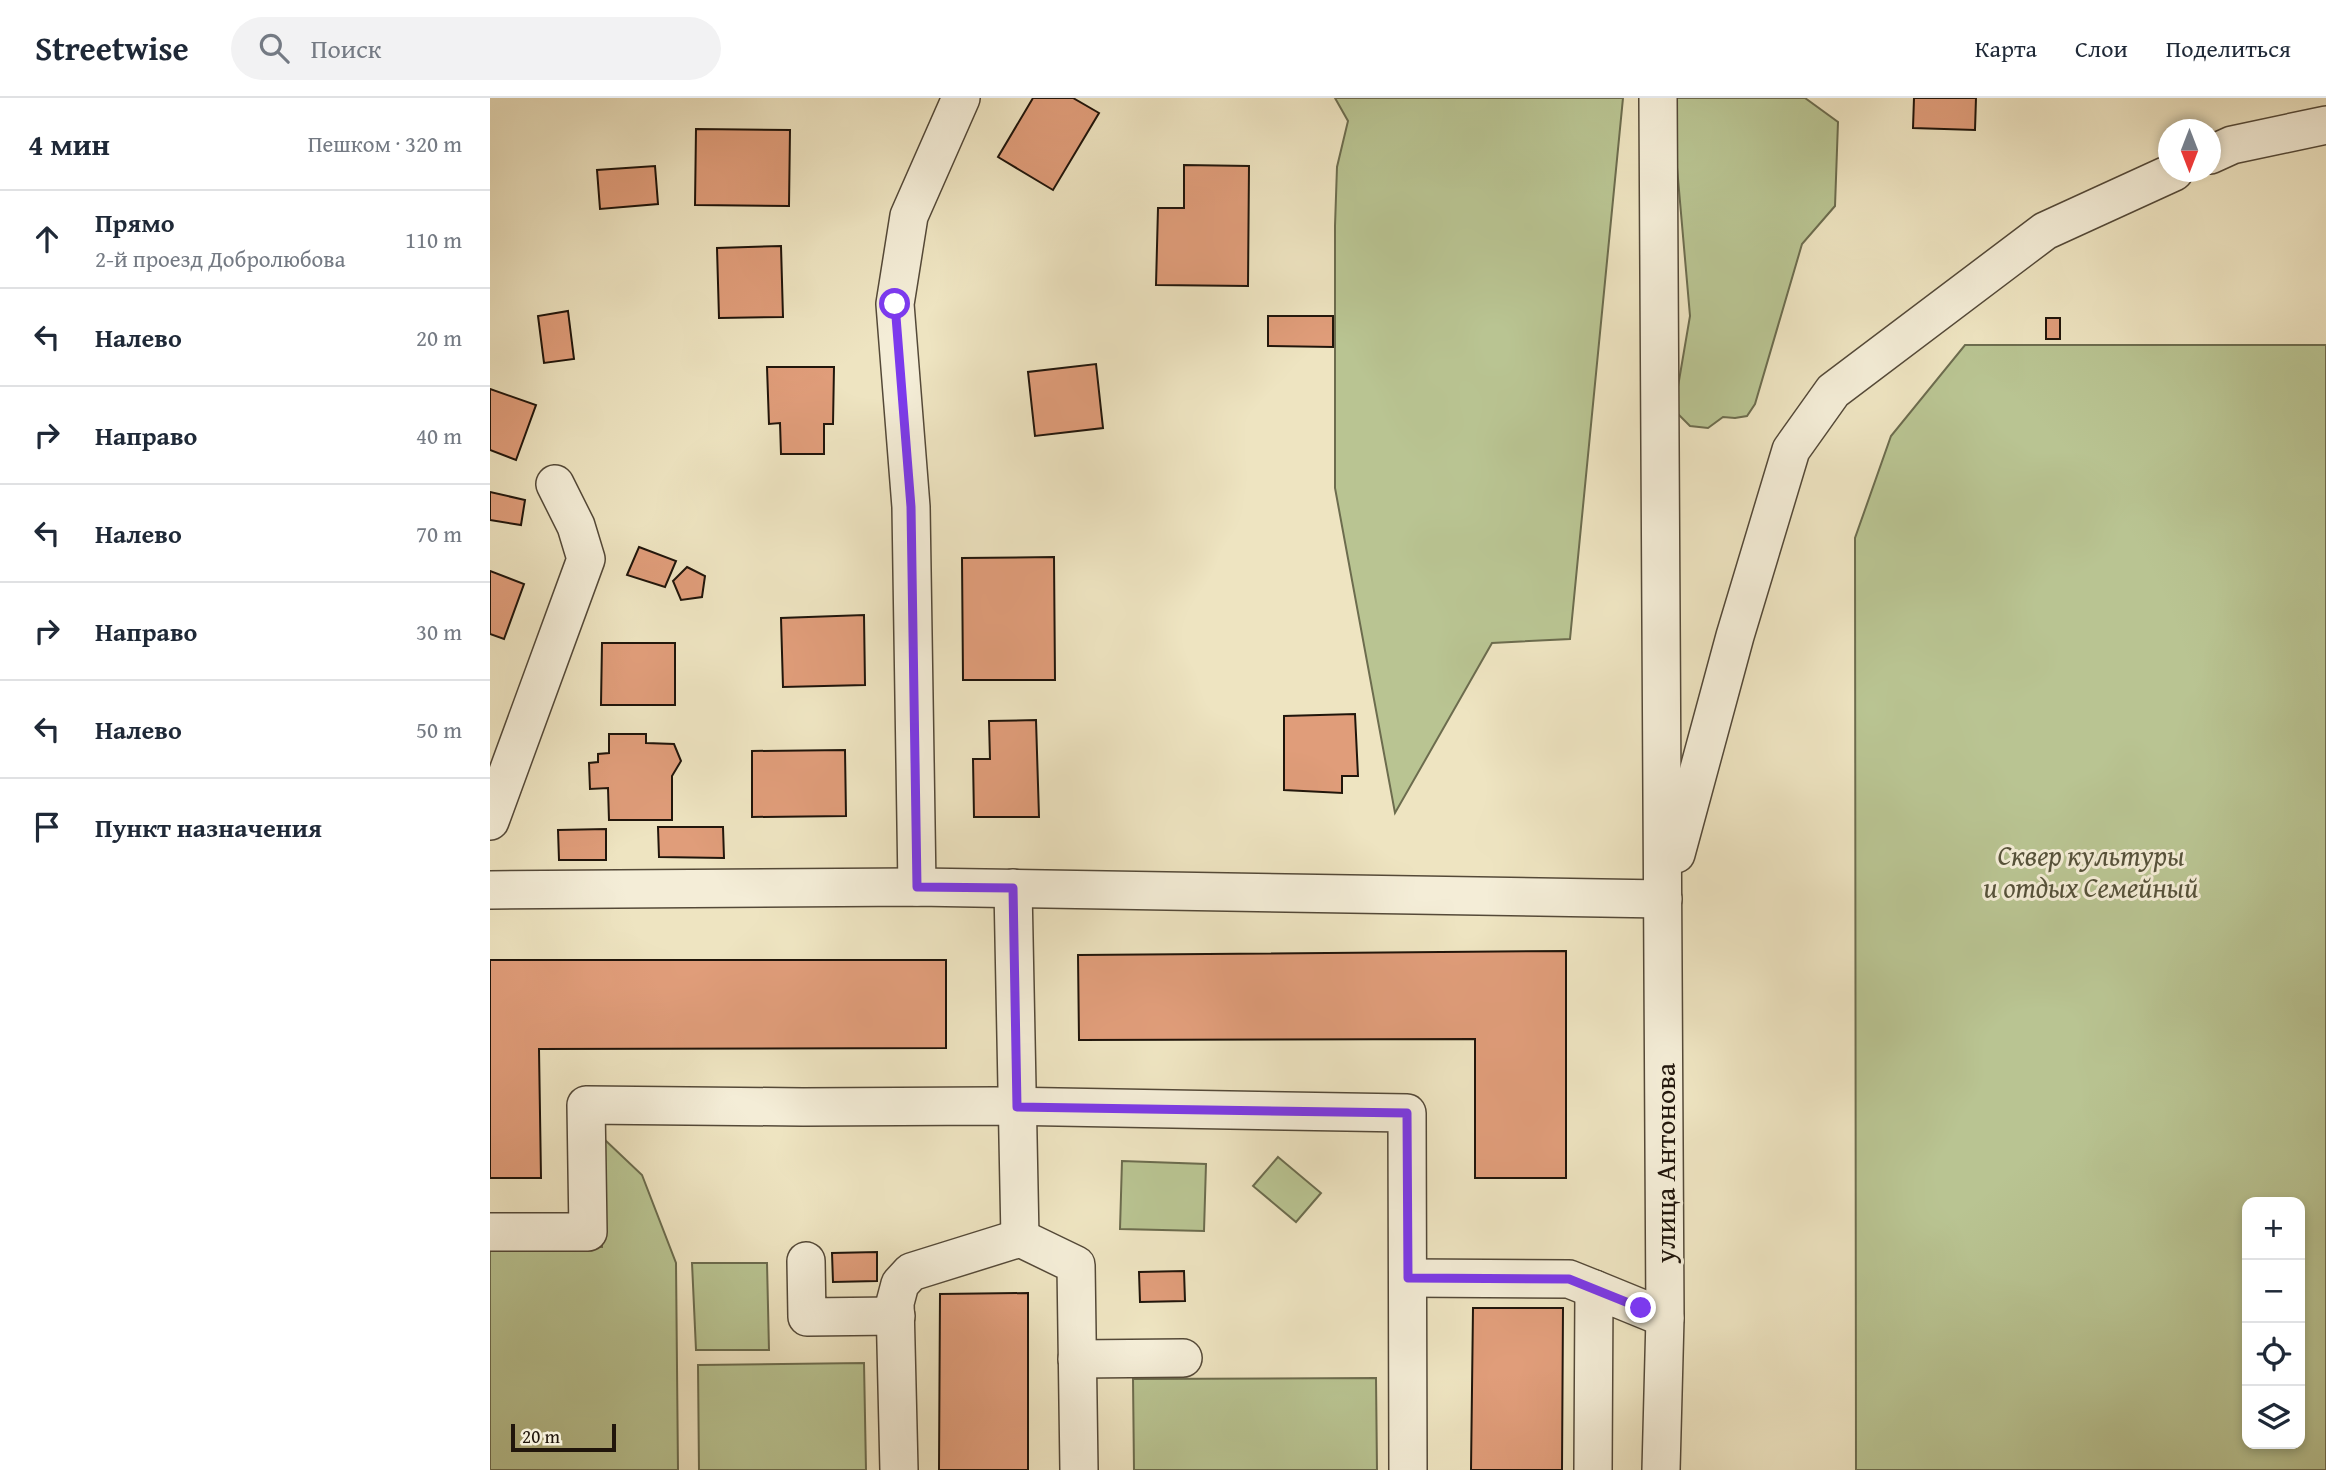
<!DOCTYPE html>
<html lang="ru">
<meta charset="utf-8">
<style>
:root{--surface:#fff;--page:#f2f2f3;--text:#1f2937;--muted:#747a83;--line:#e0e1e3}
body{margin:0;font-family:"Gentium Book Plus",serif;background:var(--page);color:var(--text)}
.controls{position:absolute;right:21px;bottom:21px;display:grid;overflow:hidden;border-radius:14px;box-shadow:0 4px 10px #0003}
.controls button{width:63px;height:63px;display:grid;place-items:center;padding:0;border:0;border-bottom:2px solid var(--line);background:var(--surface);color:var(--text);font:35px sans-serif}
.compass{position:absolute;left:1668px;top:21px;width:63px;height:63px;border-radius:50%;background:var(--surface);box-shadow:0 4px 10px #0003;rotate:180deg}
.scale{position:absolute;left:21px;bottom:18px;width:105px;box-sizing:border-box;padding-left:7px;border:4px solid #20150b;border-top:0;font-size:19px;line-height:24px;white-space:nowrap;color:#20150b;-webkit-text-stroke:5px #f4edd7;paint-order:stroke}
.stop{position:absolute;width:21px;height:21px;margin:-16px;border:5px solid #7c3aed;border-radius:50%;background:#fff}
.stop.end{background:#7c3aed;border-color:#fff;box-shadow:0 2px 7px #0008}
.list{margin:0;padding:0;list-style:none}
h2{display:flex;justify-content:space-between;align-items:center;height:91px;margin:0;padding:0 28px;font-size:30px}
h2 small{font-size:23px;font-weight:400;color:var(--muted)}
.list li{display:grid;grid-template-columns:46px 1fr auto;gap:21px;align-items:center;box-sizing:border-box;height:98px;padding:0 28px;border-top:2px solid var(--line)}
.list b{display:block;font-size:26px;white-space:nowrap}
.list p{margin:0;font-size:23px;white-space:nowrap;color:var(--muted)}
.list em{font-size:23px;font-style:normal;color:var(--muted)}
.icon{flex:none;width:38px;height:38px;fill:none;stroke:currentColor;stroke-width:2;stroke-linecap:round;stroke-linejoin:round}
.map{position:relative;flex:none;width:1836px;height:1372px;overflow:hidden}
header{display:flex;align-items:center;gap:42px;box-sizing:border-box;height:98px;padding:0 35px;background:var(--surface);border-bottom:2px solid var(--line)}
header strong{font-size:33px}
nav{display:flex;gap:38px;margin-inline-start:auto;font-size:24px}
.search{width:490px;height:63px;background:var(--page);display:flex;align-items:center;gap:18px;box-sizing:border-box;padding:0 24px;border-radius:38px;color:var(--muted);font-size:26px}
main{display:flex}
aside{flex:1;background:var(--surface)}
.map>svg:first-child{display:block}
.green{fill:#b9c492;stroke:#6c6c4e;stroke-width:2;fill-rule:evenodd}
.building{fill:#e09d7a;stroke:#20150b;stroke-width:2}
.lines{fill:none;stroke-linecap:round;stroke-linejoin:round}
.minor-casing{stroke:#544938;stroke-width:40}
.minor{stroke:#f4edd7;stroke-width:37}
.route{stroke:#7c3aed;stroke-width:9}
.labels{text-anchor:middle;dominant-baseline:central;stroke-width:6;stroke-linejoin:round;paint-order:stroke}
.park-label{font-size:28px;font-style:italic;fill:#56523a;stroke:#f4edd7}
.street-label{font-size:28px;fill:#20150b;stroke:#f4edd7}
</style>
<header>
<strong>Streetwise</strong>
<div class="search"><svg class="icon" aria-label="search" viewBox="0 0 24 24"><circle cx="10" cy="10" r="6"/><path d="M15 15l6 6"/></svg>Поиск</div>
<nav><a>Карта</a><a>Слои</a><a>Поделиться</a></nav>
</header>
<main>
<aside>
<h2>4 мин<small>Пешком · 320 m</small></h2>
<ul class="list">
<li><svg class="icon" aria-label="ahead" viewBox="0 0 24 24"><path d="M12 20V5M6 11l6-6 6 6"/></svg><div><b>Прямо</b><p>2-й проезд Добролюбова</p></div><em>110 m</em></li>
<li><svg class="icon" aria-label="left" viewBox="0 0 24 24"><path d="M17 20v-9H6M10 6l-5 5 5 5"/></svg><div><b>Налево</b></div><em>20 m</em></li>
<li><svg class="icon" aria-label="right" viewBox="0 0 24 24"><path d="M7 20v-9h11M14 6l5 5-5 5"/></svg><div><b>Направо</b></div><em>40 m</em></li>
<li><svg class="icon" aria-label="left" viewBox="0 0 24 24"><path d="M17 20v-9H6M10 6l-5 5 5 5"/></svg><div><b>Налево</b></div><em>70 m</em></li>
<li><svg class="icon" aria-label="right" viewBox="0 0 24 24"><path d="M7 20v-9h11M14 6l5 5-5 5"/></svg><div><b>Направо</b></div><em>30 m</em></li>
<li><svg class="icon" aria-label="left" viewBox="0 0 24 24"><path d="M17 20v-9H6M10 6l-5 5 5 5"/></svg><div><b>Налево</b></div><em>50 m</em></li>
<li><svg class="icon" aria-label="arrive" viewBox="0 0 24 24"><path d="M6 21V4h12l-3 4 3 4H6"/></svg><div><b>Пункт назначения</b></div></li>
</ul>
</aside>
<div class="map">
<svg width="1836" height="1372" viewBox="0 0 1836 1372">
<rect width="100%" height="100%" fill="#eee4c1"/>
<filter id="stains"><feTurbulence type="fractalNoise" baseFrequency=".00286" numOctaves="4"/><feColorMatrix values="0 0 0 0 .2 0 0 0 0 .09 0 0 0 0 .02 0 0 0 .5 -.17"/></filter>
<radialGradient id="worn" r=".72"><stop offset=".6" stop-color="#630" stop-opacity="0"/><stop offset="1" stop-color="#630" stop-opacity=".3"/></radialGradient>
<g class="green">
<polygon points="845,0 1133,0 1080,541 1002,545 905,715 845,390 845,128 847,69 858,23"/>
<polygon points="1186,0 1315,0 1348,24 1345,108 1312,146 1265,306 1257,318 1245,320 1233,319 1218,330 1200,328 1184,312 1200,218 1184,35"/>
<path d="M1475 247H1836V1372H1366L1365 440 1401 338ZM1757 1104H1810V1346H1757Z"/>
<polygon points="114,1041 152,1077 186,1165 188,1372 0,1372 0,1147 112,1149"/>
<polygon points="788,1059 831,1095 806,1124 763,1088"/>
<polygon points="632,1063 716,1066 714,1133 630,1131"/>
<polygon points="202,1165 277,1165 279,1252 206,1252"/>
<polygon points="374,1265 376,1372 209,1372 208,1267"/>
<polygon points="886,1280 887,1372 644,1372 643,1281"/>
</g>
<g class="building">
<polygon points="543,0 583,0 609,15 563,92 508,59"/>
<polygon points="1424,0 1486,0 1485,32 1423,30"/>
<polygon points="206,31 300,32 299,108 205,107"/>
<polygon points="694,67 759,68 758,188 666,187 668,110 694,110"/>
<polygon points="165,68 168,106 110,111 107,72"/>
<polygon points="291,148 293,219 229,220 227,150"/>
<polygon points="78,213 84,261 54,265 48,218"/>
<polygon points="778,218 843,218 843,249 778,248"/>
<rect x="1556" y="220" width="14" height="21"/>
<polygon points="606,266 613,330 545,338 538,274"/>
<polygon points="277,269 344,269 343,326 334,326 334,356 291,356 290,325 279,326"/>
<polygon points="0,291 46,307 26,362 0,352"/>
<polygon points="0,394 35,402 31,427 0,422"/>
<polygon points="149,449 186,463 175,489 137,477"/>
<polygon points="564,459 565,582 473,582 472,460"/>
<polygon points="197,469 215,478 212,499 191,502 183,483"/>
<polygon points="0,473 34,486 14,541 0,536"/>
<polygon points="374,517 375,587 293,589 291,520"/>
<polygon points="112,545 185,545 185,607 111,607"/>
<polygon points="865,616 868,678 852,678 852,695 794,692 794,618"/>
<polygon points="546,622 549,719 484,719 483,661 500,661 499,623"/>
<polygon points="119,636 156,636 156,645 184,646 191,663 182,678 182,722 119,722 118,690 100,691 99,665 108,664 108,656 119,655"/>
<polygon points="355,652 356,718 262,719 262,653"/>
<polygon points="168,729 233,729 234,760 169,759"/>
<polygon points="116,731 116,762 69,762 68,732"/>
<polygon points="1076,853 1076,1080 985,1080 985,941 589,942 588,857"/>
<polygon points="0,862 456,862 456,950 49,951 51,1080 0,1080"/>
<polygon points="387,1154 387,1183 343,1184 342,1155"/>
<polygon points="694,1173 695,1203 650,1204 649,1174"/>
<polygon points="538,1195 538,1372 449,1372 450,1196"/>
<polygon points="983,1210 1073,1210 1072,1372 981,1372"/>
</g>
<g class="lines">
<g class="minor-casing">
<g id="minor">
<polyline points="1168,0 1175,1220 1171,1372"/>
<polyline points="1720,57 1742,47 1836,27"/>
<polyline points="0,723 96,461 86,428 65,386"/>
<polyline points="1186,756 1245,538 1301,352 1343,293 1555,133 1684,74"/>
<polyline points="427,789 421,409 405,206 419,118 471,0"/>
<polyline points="523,790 530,1140"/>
<polyline points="0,792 427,789 1173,801"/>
<polyline points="0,1134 98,1134 96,1007 313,1009 505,1008 917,1015 918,1372"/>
<polyline points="316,1163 317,1219 406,1218"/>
<polyline points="918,1180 1079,1181 1104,1191"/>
<polyline points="587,1261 693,1260"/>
<polyline points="409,1372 405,1205 410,1186 421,1174 530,1140 586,1167 589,1372"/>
<polyline points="1103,1372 1104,1191 1175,1220"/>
</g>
</g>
<use href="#minor" class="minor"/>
</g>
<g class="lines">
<polyline class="route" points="405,206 421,409 427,789 523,790 527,1009 917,1015 918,1180 1079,1181 1151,1210"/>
</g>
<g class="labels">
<g class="park-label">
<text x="1601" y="756">Сквер культуры<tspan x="1601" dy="32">и отдых Семейный</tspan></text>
</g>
<g class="street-label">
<text transform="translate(1174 1065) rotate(-90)">улица Антонова</text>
</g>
</g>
<rect width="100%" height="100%" filter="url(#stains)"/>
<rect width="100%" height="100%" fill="url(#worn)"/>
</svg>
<div class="controls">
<button>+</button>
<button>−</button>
<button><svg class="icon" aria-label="locate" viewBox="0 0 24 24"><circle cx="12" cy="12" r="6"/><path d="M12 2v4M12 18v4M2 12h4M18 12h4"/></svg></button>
<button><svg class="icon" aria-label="layers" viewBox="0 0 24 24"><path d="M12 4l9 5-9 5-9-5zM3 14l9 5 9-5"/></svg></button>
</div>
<svg class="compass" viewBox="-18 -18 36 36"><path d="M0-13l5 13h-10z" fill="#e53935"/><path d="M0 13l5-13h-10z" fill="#747a83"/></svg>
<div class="scale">20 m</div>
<div class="stop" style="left:405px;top:206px"></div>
<div class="stop end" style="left:1151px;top:1210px"></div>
</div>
</main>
